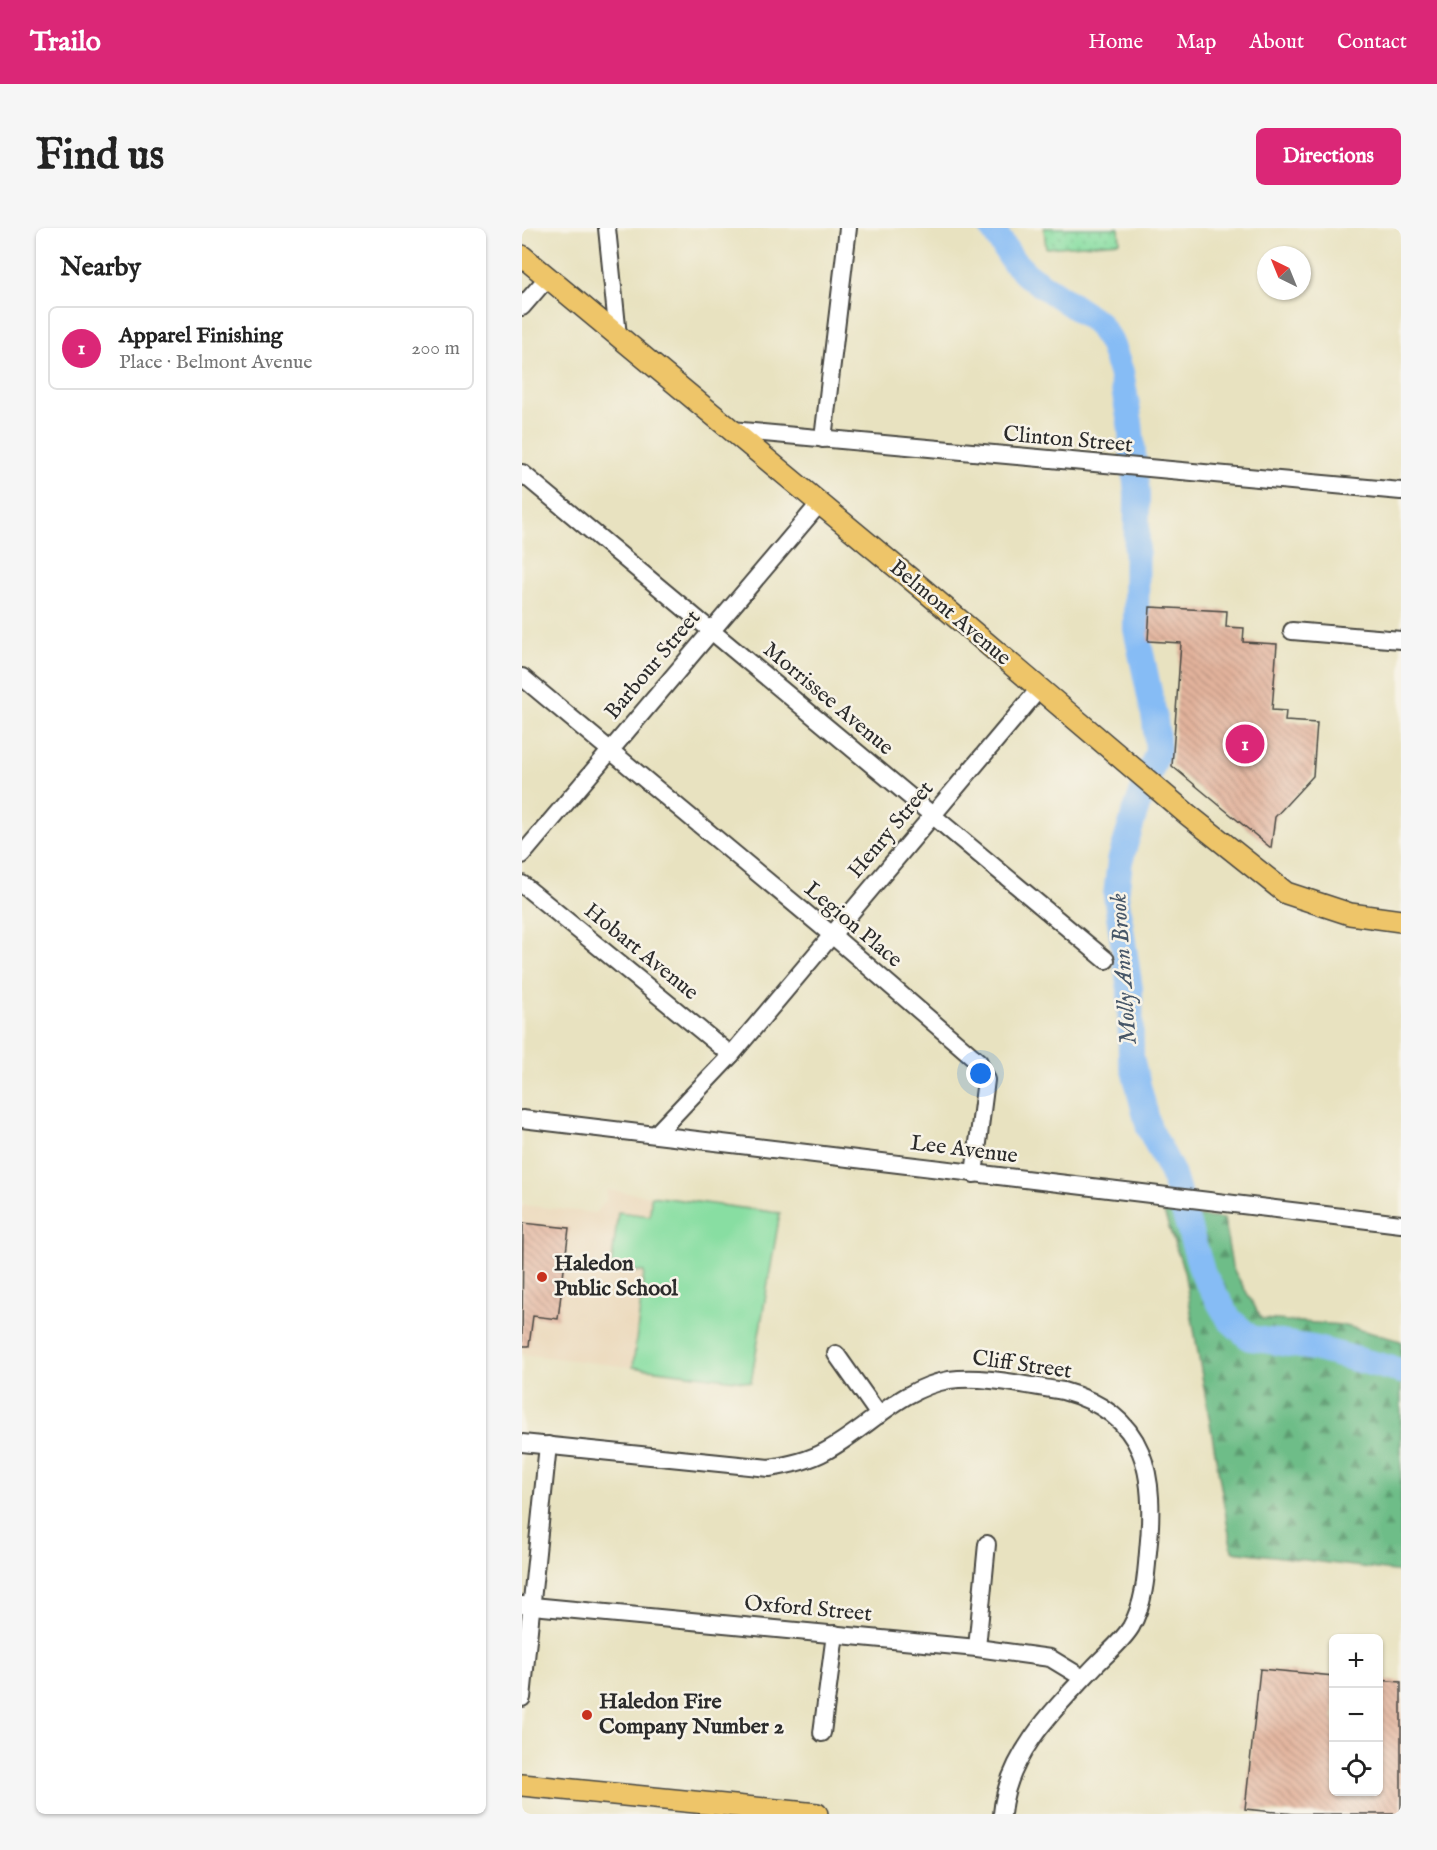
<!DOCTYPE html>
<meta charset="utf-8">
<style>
:root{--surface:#fff;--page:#f6f6f6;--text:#222;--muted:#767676;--line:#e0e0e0;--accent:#db2777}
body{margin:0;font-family:"IM FELL English",serif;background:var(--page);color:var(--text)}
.controls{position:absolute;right:18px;bottom:18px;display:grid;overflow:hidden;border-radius:9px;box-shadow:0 2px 4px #0004}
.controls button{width:54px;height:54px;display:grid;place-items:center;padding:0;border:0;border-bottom:2px solid var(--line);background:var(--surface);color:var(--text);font:30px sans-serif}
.compass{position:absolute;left:735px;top:18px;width:54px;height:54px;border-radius:50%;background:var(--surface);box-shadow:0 2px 4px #0004;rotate:317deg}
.you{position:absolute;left:459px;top:846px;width:21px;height:21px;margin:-15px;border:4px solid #fff;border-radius:50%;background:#1a73e8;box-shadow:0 0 0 9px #1a73e833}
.badge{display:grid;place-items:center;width:39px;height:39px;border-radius:50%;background:var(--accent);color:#fff;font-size:20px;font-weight:700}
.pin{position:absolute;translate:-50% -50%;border:3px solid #fff;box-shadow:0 2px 6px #0006}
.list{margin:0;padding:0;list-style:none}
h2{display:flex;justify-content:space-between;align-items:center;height:78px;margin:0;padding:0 24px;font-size:26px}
h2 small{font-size:20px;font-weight:400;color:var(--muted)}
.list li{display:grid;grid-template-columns:39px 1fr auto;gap:18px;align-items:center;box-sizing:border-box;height:84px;margin:0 12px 12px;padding:0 12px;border:2px solid var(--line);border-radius:9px}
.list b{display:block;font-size:22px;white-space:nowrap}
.list p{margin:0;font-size:20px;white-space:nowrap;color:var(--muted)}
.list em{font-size:20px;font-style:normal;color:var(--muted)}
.icon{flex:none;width:33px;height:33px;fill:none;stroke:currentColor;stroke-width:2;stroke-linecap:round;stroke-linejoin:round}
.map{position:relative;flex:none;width:879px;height:1586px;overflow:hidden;border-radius:9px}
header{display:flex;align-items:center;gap:36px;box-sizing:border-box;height:84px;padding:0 30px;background:var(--accent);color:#fff}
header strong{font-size:28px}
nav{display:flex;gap:33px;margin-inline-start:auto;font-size:21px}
.intro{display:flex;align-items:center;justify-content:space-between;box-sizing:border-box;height:144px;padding:0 36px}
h1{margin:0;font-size:42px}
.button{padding:15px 27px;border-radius:9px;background:var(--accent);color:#fff;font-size:21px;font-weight:700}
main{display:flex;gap:36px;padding:0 36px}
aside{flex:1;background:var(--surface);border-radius:9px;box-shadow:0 2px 4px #0004}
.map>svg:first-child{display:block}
.built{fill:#ebd8ba}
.green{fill:#88dea2;stroke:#5a8466;stroke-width:1.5}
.forest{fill:url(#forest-firs);stroke:#4c745a;stroke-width:1.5}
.park{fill:url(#park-dots);stroke:#5a8466;stroke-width:1.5}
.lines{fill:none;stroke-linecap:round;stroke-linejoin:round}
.river{stroke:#86bcf5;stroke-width:26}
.building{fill:url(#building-back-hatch)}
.minor-casing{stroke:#474641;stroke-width:20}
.major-casing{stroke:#474641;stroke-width:24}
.minor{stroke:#fff;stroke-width:16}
.major{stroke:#eec569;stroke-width:21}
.poi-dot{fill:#c8321e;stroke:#f7f3e8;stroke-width:2}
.labels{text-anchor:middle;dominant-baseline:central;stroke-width:5;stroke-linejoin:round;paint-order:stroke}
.street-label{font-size:22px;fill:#2b2b2b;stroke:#f7f3e8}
.poi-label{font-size:22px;font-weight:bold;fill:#2b2b2b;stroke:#f7f3e8;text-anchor:start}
.water-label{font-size:24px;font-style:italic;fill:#465668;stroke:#f7f3e8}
</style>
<header>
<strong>Trailo</strong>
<nav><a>Home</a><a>Map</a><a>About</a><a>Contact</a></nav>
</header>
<div class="intro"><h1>Find us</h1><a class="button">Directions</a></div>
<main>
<aside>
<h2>Nearby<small></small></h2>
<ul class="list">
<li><span class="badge">1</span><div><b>Apparel Finishing</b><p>Place · Belmont Avenue</p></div><em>200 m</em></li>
</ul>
</aside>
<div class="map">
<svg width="879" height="1586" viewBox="0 0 879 1586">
<defs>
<pattern id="forest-firs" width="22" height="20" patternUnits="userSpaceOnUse" patternTransform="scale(1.5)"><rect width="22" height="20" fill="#6ebd88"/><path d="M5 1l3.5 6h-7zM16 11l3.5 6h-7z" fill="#5b9a6f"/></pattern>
<pattern id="park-dots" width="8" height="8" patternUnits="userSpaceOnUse" patternTransform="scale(1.5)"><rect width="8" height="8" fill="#88dea2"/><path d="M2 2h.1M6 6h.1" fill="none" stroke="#76bf8c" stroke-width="1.8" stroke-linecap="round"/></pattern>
<pattern id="building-back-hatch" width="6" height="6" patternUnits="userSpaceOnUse" patternTransform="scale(1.5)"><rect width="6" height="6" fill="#e3b39c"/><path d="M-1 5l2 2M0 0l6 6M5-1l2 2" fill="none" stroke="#b8927f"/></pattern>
</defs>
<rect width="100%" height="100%" fill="#f7f3e8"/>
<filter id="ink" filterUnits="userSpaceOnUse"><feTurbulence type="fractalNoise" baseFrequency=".0167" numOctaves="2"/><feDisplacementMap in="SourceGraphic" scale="12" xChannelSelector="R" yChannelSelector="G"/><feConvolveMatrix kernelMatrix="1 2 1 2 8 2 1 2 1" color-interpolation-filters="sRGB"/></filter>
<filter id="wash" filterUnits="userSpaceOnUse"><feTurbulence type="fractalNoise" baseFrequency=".008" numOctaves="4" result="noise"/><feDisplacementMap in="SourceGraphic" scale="24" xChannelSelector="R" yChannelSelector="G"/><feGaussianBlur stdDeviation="1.35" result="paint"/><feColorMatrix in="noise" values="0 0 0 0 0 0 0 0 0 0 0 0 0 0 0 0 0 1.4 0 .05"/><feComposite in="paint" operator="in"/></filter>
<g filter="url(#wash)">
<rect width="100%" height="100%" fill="#e8e2c0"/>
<polygon class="built" points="85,962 258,985 215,1152 0,1126 0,977 73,985 84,973"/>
<polygon class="green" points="129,968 258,985 229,1154 111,1139 122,1044 89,1041 96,984 128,988"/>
<polygon class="forest" points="642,985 702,991 710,1039 740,1091 820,1097 879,1113 879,1344 710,1323 662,1043"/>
<polygon class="park" points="522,0 597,0 598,14 524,20"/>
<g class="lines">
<polyline class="river" points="470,0 491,33 505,47 575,94 589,115 599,144 608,195 615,266 614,401 633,492 636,523 613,584 598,633 594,667 608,761 609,830 627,900 650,945 681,1046 707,1091 728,1110 791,1120 879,1143"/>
</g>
<g id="blocks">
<g class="building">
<polygon points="628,379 705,383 704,399 722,400 721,414 755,416 750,482 764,483 763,493 795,495 791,548 753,589 749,620 650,538 659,415 626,413"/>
<polygon points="1,995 47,1000 36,1091 11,1088 7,1118 0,1118"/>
<polygon points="738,1441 812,1448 812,1563 856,1563 856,1452 879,1454 879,1586 773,1586 723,1581"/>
</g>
</g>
</g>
<g filter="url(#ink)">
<use href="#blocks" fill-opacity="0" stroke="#474641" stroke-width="1.5"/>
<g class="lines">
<g class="minor-casing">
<g id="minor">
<polyline points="85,0 96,108"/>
<polyline points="0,79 26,49"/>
<polyline points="209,202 879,263"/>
<polyline points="301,211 326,0"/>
<polyline points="0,245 584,732"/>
<polyline points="770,403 879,412"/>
<polyline points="0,449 310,707 457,834 464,852 452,946"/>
<polyline points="0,627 297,276"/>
<polyline points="0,656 209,827"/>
<polyline points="0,891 879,996"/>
<polyline points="135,905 209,827 517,461"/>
<polyline points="314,1126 357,1187"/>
<path d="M0 1215 247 1240C268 1237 286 1233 304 1223 345 1201 379 1160 427 1152 463 1147 505 1158 541 1163 626 1186 634 1248 626 1324 624 1350 622 1376 609 1399 600 1414 584 1426 572 1439 533 1480 485 1527 480 1586"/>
<polyline points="0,1377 455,1420 528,1430 561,1450"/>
<polyline points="455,1420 465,1316"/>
<polyline points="0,1470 26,1217"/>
<polyline points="300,1505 313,1406"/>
</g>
</g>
<g class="major-casing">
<g id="major">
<polyline points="0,28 402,362 665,586 764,665 828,686 879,693"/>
<polyline points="0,1557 295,1586"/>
</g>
</g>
<use href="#minor" class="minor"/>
<use href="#major" class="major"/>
</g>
</g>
<g class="poi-dot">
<circle cx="20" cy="1049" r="6"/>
<circle cx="65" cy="1487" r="6"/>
</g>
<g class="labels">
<g class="street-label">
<text transform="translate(546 212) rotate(5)">Clinton Street</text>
<text transform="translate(428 385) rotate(40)">Belmont Avenue</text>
<text transform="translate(131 437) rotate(-50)">Barbour Street</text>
<text transform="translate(306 471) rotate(40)">Morrissee Avenue</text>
<text transform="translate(369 602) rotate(-50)">Henry Street</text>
<text transform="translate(331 697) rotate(40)">Legion Place</text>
<text transform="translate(119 724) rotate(39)">Hobart Avenue</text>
<text transform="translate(442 922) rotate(7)">Lee Avenue</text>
<text transform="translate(500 1137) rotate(8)">Cliff Street</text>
<text transform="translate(286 1381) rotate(5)">Oxford Street</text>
</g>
<g class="poi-label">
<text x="32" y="1036">Haledon<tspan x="32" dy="25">Public School</tspan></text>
<text x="77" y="1474">Haledon Fire<tspan x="77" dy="25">Company Number 2</tspan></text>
</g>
<g class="water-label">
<text transform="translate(602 741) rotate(-94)">Molly Ann Brook</text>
</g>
</g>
</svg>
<div class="controls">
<button>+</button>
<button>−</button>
<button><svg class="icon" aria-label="locate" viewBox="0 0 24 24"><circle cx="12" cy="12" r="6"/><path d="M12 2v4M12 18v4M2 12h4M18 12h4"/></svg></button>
</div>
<svg class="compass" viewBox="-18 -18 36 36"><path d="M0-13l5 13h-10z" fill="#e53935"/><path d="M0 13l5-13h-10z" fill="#767676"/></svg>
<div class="you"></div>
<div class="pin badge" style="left:723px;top:516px">1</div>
</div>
</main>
